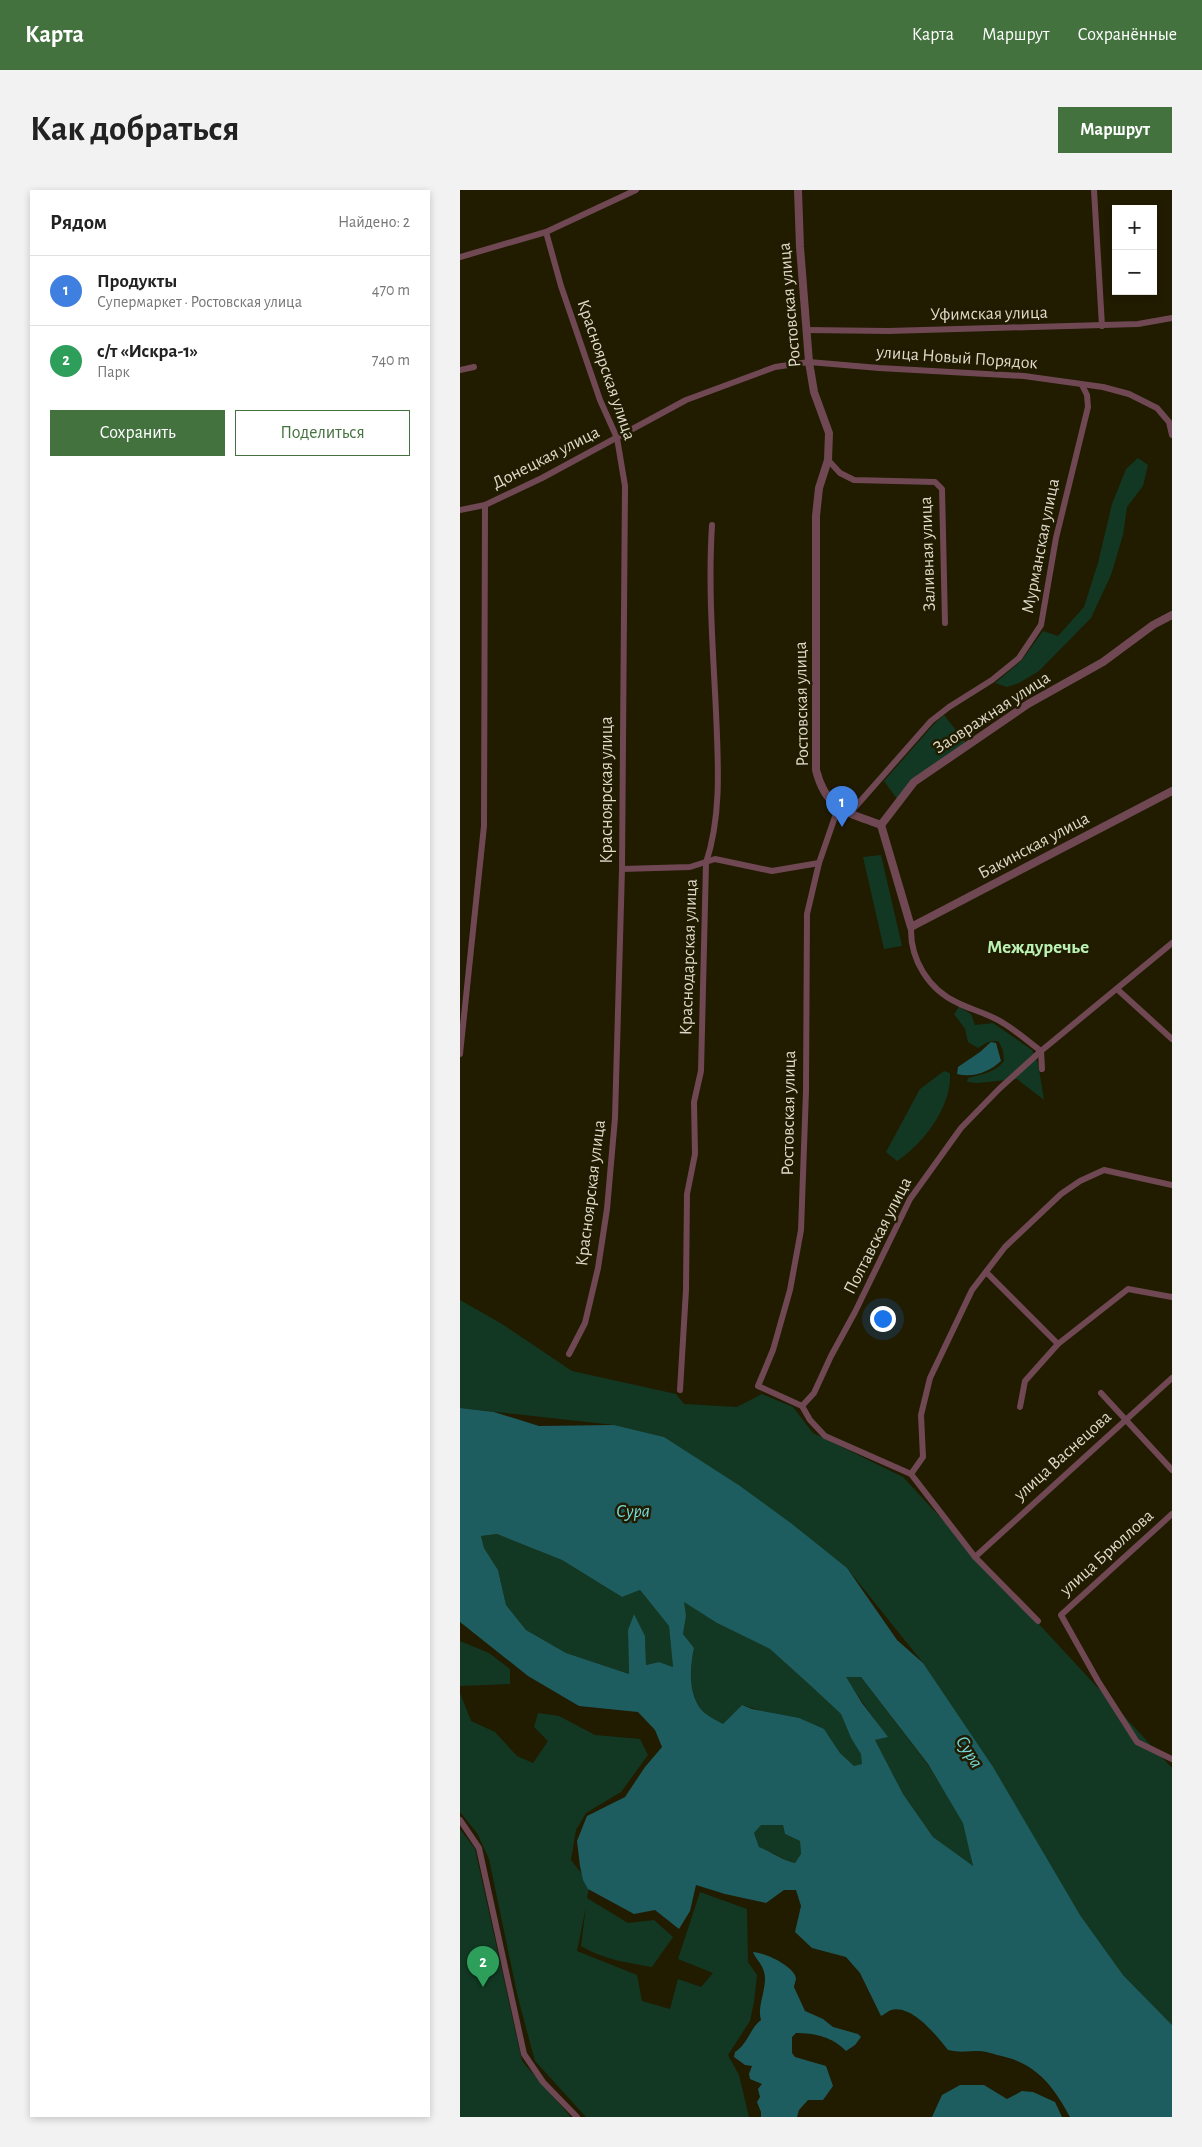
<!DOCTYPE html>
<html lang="ru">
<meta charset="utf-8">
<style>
:root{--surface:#fff;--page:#f2f2f2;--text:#222;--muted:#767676;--line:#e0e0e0;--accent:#44723f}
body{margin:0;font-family:"Alegreya Sans",sans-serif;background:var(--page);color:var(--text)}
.controls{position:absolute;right:15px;top:15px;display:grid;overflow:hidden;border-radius:0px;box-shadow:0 2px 8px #0003}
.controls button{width:45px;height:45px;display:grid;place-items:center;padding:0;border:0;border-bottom:1px solid var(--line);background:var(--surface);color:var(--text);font:25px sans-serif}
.you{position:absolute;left:422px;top:1128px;width:18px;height:18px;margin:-12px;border:4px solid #fff;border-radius:50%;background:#1a73e8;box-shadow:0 0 0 8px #1a73e833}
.badge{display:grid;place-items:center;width:32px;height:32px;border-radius:50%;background:var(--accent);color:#fff;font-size:16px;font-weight:700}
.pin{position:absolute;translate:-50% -41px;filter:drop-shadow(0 1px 2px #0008)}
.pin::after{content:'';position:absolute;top:26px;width:18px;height:15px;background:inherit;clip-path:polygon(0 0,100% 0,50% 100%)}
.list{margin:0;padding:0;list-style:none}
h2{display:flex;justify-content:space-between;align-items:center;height:65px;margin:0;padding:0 20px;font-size:21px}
h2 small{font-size:16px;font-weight:400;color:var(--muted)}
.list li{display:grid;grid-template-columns:32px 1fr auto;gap:15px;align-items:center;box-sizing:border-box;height:70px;padding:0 20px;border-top:1px solid var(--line)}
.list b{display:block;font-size:19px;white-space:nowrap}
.list p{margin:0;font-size:16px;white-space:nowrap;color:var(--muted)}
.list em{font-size:16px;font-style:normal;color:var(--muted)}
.actions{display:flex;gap:10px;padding:15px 20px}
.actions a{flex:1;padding:11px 0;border:1px solid var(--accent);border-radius:0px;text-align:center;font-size:18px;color:var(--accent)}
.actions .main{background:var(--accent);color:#fff}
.map{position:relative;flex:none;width:712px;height:1927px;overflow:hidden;border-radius:0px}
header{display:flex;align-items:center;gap:30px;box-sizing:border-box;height:70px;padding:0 25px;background:var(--accent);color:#fff}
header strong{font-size:24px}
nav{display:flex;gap:28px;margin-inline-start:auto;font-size:18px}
.intro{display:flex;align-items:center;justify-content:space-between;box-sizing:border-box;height:120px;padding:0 30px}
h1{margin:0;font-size:35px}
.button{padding:12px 22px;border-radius:0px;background:var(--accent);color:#fff;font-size:18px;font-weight:700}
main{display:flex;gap:30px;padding:0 30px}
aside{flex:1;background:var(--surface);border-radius:0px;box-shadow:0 2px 8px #0003}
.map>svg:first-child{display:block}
.green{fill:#123823}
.water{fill:#1e5d5f;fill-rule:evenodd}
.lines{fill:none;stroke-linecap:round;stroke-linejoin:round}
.minor{stroke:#6f4853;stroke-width:6}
.tertiary{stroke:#6f4853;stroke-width:8}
.labels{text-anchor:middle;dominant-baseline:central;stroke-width:5;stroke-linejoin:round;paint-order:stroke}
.street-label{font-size:18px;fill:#dddac9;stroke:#211b00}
.neighbourhood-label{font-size:19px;font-weight:bold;fill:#bbf2b4;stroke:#211b00}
.water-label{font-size:19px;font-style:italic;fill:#75d7da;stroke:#211b00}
</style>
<header>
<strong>Карта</strong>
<nav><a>Карта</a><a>Маршрут</a><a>Сохранённые</a></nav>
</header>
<div class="intro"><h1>Как добраться</h1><a class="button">Маршрут</a></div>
<main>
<aside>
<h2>Рядом<small>Найдено: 2</small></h2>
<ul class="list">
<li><span class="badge" style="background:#3f7fe0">1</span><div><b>Продукты</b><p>Супермаркет · Ростовская улица</p></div><em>470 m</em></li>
<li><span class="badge" style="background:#2e9e5b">2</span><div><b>с/т «Искра-1»</b><p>Парк</p></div><em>740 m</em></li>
</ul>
<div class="actions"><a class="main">Сохранить</a><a>Поделиться</a></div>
</aside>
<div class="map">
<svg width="712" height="1927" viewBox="0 0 712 1927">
<rect width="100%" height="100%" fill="#211b00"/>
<g class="green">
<polygon points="678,268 688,275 683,296 667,317 663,345 651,385 631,428 579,481 559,493 547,497 535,493 562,470 583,441 598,446 624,417 638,373 652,314 666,279"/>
<polygon points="484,525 506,553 437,609 424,591 474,534"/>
<polygon points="421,665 442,756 424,759 403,667"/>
<path d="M499 817 511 824 515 835 533 833 572 860 578 873 584 910 557 889 518 893 507 892 508 888C523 884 534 883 544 871L543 861 539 852C531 849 525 854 518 858L508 852 505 839 494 824Z"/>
<path d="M484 881 490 883C492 916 464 953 437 971L426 962 460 899Z"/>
<polygon points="0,1110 42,1134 112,1181 216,1204 224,1214 277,1217 302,1204 333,1217 353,1243 443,1287 712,1578 712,1835 663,1785 620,1725 463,1473 387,1378 204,1247 154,1235 0,1218"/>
<polygon points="37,1344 102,1370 162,1407 180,1400 209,1436 213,1477 199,1472 186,1475 185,1446 174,1424 168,1440 169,1484 106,1463 66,1440 46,1415 38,1380 24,1358 21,1346"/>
<path d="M223 1411 257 1433 310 1459 351 1496 381 1524 391 1548 402 1564 403 1574 394 1576 380 1563 364 1539 282 1515 263 1534C256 1530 245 1525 241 1519 228 1502 230 1477 234 1458L223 1444 226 1426Z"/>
<polygon points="0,1451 29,1463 50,1479 50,1494 0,1496"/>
<polygon points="385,1487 401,1487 468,1575 504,1633 513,1677 473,1647 443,1604 415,1550 427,1547"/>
<path d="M0 1503 11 1531 35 1542 57 1566 73 1573 88 1551 74 1537 78 1523 99 1526 135 1545 180 1549 188 1565 161 1602 126 1623 116 1640 111 1670 130 1694 127 1708 168 1733 194 1730 213 1747 192 1777C168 1773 142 1769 121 1756L126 1717 117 1761 177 1785 182 1811 210 1819 218 1789 241 1797 253 1783 218 1769 240 1702 287 1719 288 1772 297 1785 294 1812 290 1831 268 1865 279 1885 289 1927H126L75 1871 58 1808 29 1669 17 1643 0 1622Z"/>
<path d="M301 1634 323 1635 325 1644 340 1651 341 1664 335 1673C322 1669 313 1662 299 1657L294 1643Z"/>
<polygon points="0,1639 15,1659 62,1871 111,1927 0,1927"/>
</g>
<g class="water">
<path d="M531 852 536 853 541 871C529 882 514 888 497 884L498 877 520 862Z"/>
<path d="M0 1218 34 1222 79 1236 154 1235 204 1247 280 1296 332 1334 387 1378 437 1450 463 1473 533 1577 620 1725 663 1785 712 1835V1927H610C593 1895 575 1872 537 1865 531 1863 524 1861 518 1861 505 1861 502 1863 488 1860 477 1846 452 1814 431 1820 428 1821 424 1825 421 1826L400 1783 386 1767 352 1758 335 1742 341 1716 336 1700H324L306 1713 265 1704 236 1695 230 1721 219 1739 195 1720 174 1724 128 1699 123 1690 120 1676 117 1651 127 1626 165 1607 185 1577 202 1557 195 1540 178 1522 119 1516 68 1486 0 1432ZM37 1344 102 1370 162 1407 180 1400 209 1436 213 1477 199 1472 186 1475 185 1446 174 1424 168 1440 169 1484 106 1463 66 1440 46 1415 38 1380 24 1358 21 1346ZM224 1412 257 1433 310 1459 351 1496 381 1524 391 1548 401 1564 402 1574 394 1576 380 1563 364 1539 339 1528 292 1519 282 1515 263 1534C256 1530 245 1525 240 1518 228 1501 230 1477 234 1458L223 1444 226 1426ZM386 1487H401L468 1574 503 1633 513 1676 473 1647 443 1604 415 1550 428 1547 402 1513ZM301 1635H323L325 1644 340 1651 341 1664 335 1673C322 1670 312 1662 299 1657L294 1643Z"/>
<path d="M293 1762C304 1762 336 1777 336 1789 336 1789 334 1796 334 1797L345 1821 363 1829 373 1837 398 1844 401 1847 395 1855 386 1861C373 1847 354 1843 336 1843L332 1847V1863L335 1867 366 1876 373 1896 363 1910H348L339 1920 337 1927H301V1922L297 1912 300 1907 298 1899 302 1894 290 1889 289 1884 292 1876 285 1875 274 1867 275 1862C288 1854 290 1838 301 1830 296 1814 310 1795 303 1779 301 1773 295 1768 293 1762Z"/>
<polygon points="500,1895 524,1895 547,1909 562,1901 573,1902 595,1912 602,1927 472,1927 482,1905"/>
</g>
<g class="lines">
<g class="minor">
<polyline points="634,0 642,136"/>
<polyline points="86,42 101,96 140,210 157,248 165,296 162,679 155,928 147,1019 138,1078 125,1133 109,1164"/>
<polyline points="0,67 86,42 176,0"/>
<polyline points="347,140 428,141 678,134 712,128"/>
<polyline points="0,180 14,177"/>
<polyline points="368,270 380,283 394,290 475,292 482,299 485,433"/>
<polyline points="0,320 25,315 82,288 226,210 315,177 349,172 419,178 564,186 643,197 669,204 697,218 709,232 712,245"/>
<polyline points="378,618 359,673 347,724 346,901 341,1040 330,1100 313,1160 298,1196 342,1216 350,1230 365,1246 451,1284 515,1367 578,1431"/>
<polyline points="390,623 471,531 489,517 532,490 559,468 581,435 596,348 628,217 627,205 622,195"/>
<polyline points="162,679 230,677 255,669 312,681 359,673"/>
<path d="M451 737C450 770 469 800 498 813 510 819 522 822 534 828 550 835 566 850 581 861"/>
<polyline points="657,799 712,849"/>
<polyline points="581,861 582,879"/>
<polyline points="0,864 24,636 25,315"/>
<polyline points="526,1082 598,1154"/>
<path d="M220 1200 226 1100 227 1004 235 964 234 912 241 881 246 673C262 624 258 572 256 522 253 459 248 398 252 335"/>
<polyline points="641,1203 712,1280"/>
<polyline points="342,1216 354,1203 371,1166 395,1122 450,1009 501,938 539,899 581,861 712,753"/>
<polyline points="560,1217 565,1191 598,1154 668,1099 712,1107"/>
<polyline points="451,1284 463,1267 461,1225 470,1188 512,1100 545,1057 601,1004 620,991 644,980 712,995"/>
<polyline points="712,1324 601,1425 638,1491 677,1552 712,1569"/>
<polyline points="515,1367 712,1188"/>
<polyline points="0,1630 19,1658 64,1864 83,1892 117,1927"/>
</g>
<g class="tertiary">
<path d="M338 0 340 57 349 172 354 202 369 243 368 270 359 298 356 326V580C366 620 387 622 421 635"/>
<polyline points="421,635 451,737 712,601"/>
<polyline points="421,635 454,592 568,514 643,472 693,435 712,425"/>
</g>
</g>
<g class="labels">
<g class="street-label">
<text transform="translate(330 115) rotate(-95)">Ростовская улица</text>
<text transform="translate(529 124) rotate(-1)">Уфимская улица</text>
<text transform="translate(497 168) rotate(4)">улица Новый Порядок</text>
<text transform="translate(146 180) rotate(71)">Красноярская улица</text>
<text transform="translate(86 268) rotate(-27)">Донецкая улица</text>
<text transform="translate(581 356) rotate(-79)">Мурманская улица</text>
<text transform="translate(468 364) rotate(-92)">Заливная улица</text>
<text transform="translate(342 514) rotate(-91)">Ростовская улица</text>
<text transform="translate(532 523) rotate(-33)">Заовражная улица</text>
<text transform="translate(147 600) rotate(-90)">Красноярская улица</text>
<text transform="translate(574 656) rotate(-28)">Бакинская улица</text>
<text transform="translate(229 767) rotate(-88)">Краснодарская улица</text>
<text transform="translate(329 923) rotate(-89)">Ростовская улица</text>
<text transform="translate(131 1003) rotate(-83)">Красноярская улица</text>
<text transform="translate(418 1046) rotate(-63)">Полтавская улица</text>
<text transform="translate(603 1266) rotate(-42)">улица Васнецова</text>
<text transform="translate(647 1363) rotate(-42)">улица Брюллова</text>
</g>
<g class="neighbourhood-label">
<text x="578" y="757">Междуречье</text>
</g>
<g class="water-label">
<text x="173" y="1321">Сура</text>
<text transform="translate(509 1562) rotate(58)">Сура</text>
</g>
</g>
</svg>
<div class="controls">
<button>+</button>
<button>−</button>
</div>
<div class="you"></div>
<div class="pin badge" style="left:382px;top:637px;background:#3f7fe0">1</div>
<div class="pin badge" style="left:23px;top:1797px;background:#2e9e5b">2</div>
</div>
</main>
